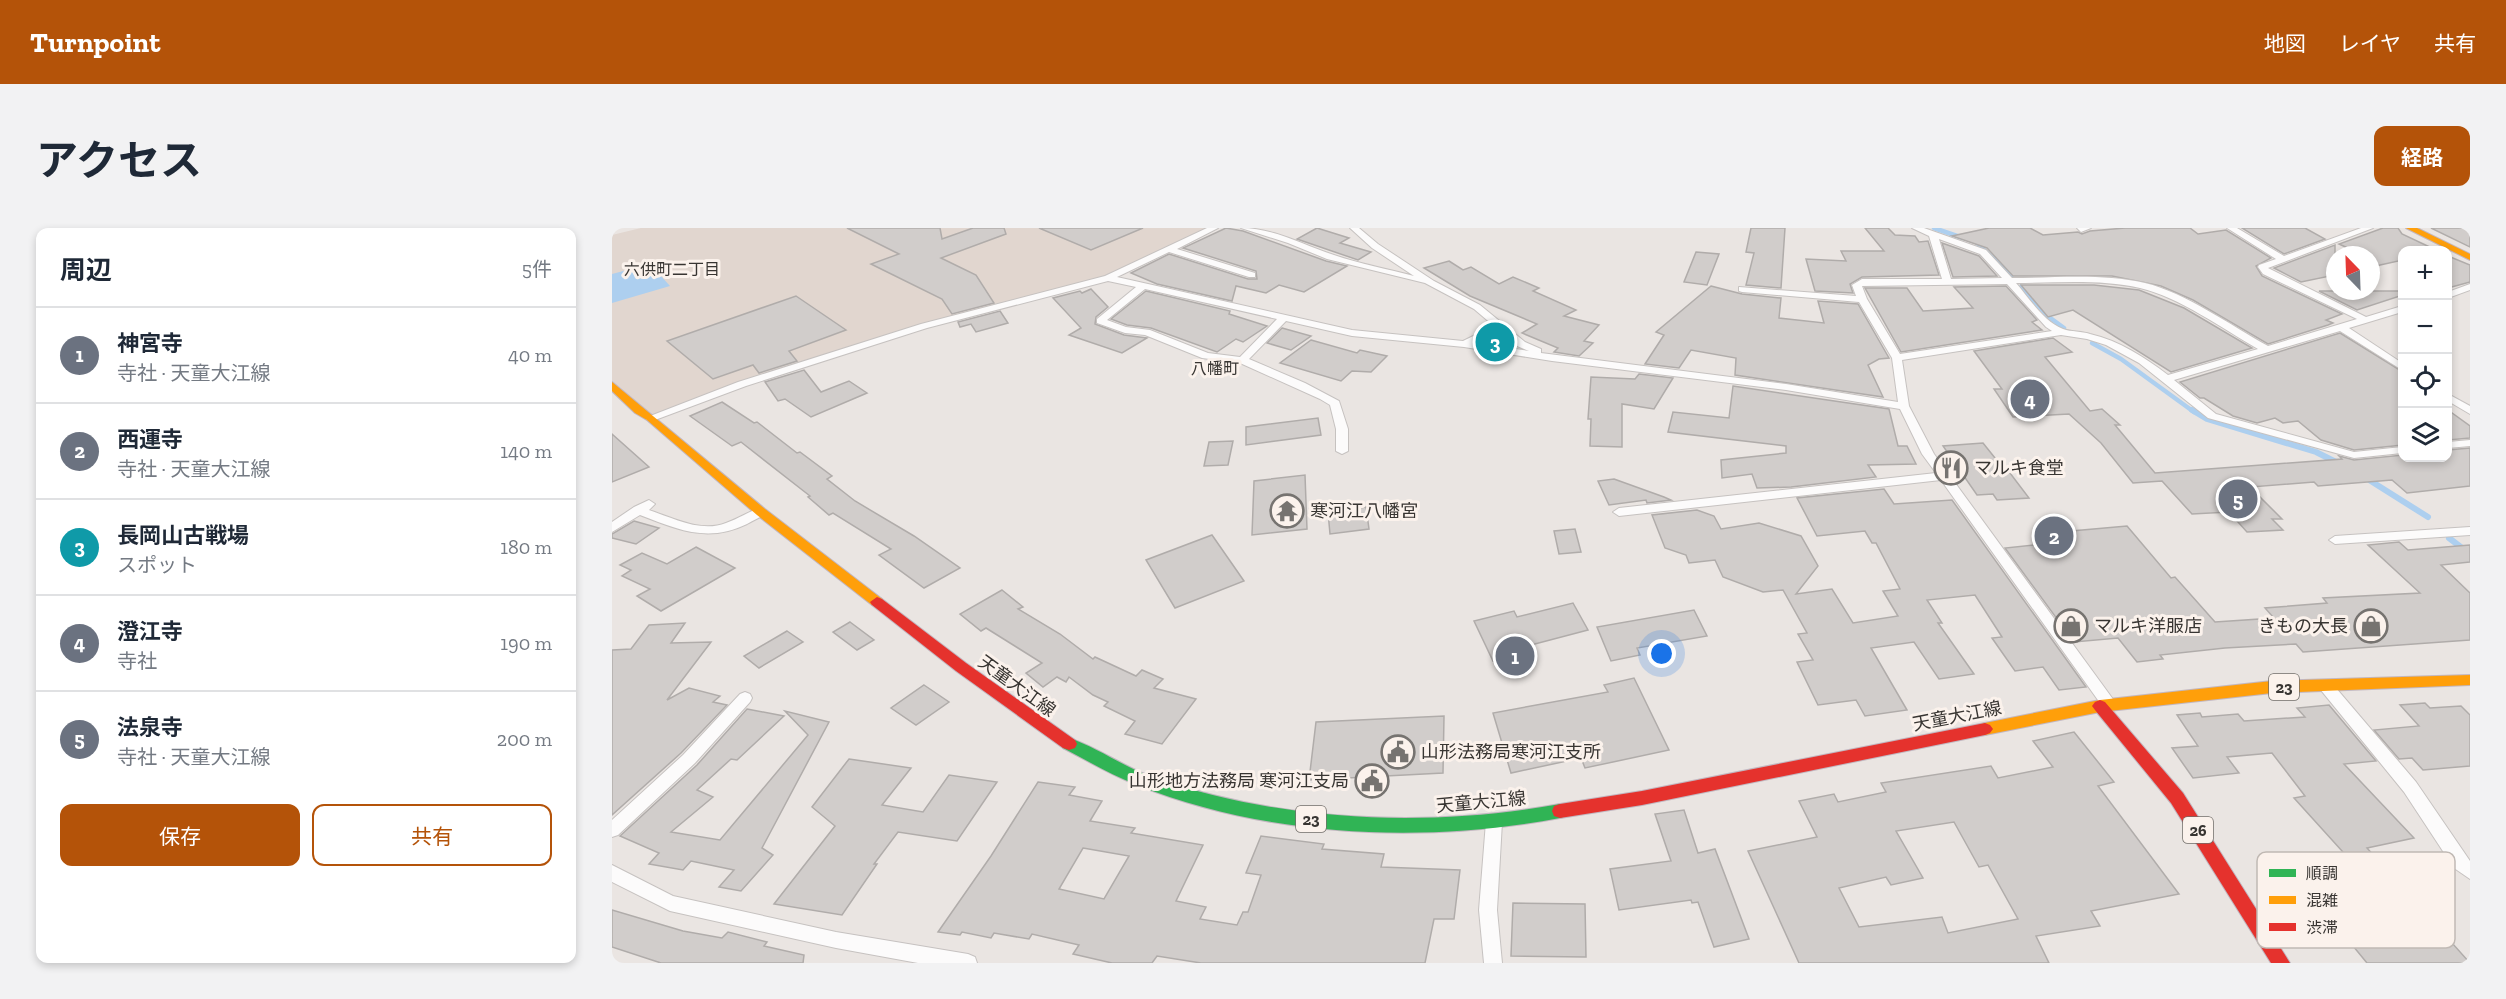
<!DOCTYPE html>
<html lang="ja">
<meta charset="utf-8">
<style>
:root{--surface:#fff;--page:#f2f2f3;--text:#1f2937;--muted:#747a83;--line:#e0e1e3;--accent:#b45309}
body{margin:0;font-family:"Zilla Slab","Noto Sans JP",serif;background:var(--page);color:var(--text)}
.controls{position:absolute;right:18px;top:18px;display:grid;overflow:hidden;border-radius:12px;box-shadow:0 3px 9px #0003}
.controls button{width:54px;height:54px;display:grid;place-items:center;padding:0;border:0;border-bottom:2px solid var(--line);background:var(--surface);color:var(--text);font:30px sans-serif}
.compass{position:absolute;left:1714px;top:18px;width:54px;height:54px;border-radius:50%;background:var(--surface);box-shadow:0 3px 9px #0003;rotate:337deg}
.you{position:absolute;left:1050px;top:426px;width:21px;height:21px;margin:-15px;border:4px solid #fff;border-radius:50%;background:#1a73e8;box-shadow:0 0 0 9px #1a73e833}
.badge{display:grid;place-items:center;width:39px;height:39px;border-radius:50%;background:var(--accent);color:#fff;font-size:20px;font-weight:700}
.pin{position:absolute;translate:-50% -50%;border:3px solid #fff;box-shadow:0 2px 6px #0006}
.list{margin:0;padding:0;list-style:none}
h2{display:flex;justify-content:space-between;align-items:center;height:78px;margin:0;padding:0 24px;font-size:26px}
h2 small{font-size:20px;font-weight:400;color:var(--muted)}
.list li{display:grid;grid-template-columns:39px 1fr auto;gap:18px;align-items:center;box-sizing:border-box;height:96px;padding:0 24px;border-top:2px solid var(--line)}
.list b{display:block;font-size:22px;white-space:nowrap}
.list p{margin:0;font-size:20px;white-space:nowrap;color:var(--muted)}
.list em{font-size:20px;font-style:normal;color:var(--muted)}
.actions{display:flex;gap:12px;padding:18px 24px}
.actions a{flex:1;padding:14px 0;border:2px solid var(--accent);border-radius:12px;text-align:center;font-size:21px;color:var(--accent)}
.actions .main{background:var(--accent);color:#fff}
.icon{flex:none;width:33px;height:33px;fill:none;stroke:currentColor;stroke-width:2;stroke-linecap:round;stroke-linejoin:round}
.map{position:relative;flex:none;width:1858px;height:735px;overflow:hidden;border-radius:12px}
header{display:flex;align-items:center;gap:36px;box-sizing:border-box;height:84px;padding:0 30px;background:var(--accent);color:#fff}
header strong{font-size:28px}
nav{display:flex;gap:33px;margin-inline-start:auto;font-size:21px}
.intro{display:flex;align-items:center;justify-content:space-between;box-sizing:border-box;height:144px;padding:0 36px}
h1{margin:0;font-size:42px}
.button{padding:15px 27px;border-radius:12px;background:var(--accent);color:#fff;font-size:21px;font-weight:700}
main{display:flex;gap:36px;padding:0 36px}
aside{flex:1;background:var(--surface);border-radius:12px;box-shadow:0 3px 9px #0003}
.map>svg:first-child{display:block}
.built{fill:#e1d6cf}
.water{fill:#adcfef}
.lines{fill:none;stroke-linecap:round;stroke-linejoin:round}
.stream-far1{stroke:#adcfef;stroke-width:4.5}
.stream{stroke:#adcfef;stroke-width:6}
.building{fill:#d1cdcb;stroke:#b0acaa;stroke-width:1.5;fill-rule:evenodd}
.lane-casing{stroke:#c6c2c0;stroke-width:2}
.fast-casing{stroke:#c2b7c0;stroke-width:2}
.slow-casing{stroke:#c2b7c0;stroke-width:2}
.jam-casing{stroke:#c2b7c0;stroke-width:2}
.lane{fill:#fcfbfb;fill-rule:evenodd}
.fast{fill:#30b455;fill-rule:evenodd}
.slow{fill:#ff9f0a;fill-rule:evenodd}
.jam{fill:#e5322d;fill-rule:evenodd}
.labels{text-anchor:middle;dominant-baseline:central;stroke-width:6;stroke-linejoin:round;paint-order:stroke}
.far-neighbourhood-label{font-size:16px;fill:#383532;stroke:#fbf2ec}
.shield{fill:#fbf2ec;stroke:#726e6a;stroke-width:1.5}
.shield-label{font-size:16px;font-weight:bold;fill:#383532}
.poi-label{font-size:18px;fill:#383532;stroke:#fbf2ec;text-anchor:start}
.street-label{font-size:18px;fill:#383532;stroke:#fbf2ec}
.key{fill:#fbf2ec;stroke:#c0b9b4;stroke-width:1.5}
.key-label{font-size:16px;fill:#383532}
</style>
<header>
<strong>Turnpoint</strong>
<nav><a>地図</a><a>レイヤ</a><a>共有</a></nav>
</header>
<div class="intro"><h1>アクセス</h1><a class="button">経路</a></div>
<main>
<aside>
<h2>周辺<small>5件</small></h2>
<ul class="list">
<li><span class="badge" style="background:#6b7280">1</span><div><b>神宮寺</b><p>寺社 · 天童大江線</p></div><em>40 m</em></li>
<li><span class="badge" style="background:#6b7280">2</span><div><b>西運寺</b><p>寺社 · 天童大江線</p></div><em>140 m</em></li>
<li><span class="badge" style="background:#0f9aa8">3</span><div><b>長岡山古戦場</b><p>スポット</p></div><em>180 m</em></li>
<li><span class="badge" style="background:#6b7280">4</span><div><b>澄江寺</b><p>寺社</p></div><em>190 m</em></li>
<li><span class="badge" style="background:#6b7280">5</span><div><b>法泉寺</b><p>寺社 · 天童大江線</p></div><em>200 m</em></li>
</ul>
<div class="actions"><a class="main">保存</a><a>共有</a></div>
</aside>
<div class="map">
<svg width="1858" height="735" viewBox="0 0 1858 735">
<rect width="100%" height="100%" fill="#eae5e2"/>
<polygon class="built" points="29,0 602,0 496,50 312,98 39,190 0,157 0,7"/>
<polygon class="water" points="38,36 58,58 0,75 0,46"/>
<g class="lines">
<g class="stream-far1">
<polyline points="1322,0 1351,10"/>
<polyline points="1364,14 1399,48"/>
<polyline points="1409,59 1437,89 1452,100"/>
<polyline points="1480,115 1509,131 1582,184"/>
</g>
<g class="stream">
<polyline points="1580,182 1595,191 1704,224 1726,235"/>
<polyline points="1754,250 1816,289"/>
<polyline points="1837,310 1858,326"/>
</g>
</g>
<g class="building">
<polygon points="235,0 328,0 330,11 361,0 392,0 394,6 329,30 364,47 382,75 340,86 330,71 259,36 287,26"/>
<polygon points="427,0 531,0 479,22"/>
<polygon points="614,0 631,3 714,33 735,38 692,64 667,57 654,65 624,58 620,73 545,56 519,45 557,26 636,51 645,51 644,43 571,20"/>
<polygon points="705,0 737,10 728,15 759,24 746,32 685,11"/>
<polygon points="1139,0 1173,0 1169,60 1134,57 1142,25 1134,24"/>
<polygon points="1253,0 1276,0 1283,7 1303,8 1307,14 1316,13 1327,47 1250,49 1238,56 1241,65 1203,63 1194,31 1234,33 1229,23 1272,23"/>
<polygon points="1377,0 1418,0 1431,7 1466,4 1470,6 1478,3 1513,0 1578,0 1586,6 1614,2 1659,30 1644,38 1650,48 1730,86 1714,92 1721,95 1716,97 1656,116 1581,72 1549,58 1500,48 1401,48 1375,20 1340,8"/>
<polygon points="1630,0 1693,0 1713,11 1672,26"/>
<polygon points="1771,0 1786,0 1790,6 1824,22 1791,22 1791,32 1759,39 1759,27 1751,27 1727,16"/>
<polygon points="1819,0 1858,0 1858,19"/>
<polygon points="1330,15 1367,28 1385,48 1341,49"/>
<polygon points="1723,17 1723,47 1689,54 1662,40"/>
<polygon points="1084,24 1107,26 1095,57 1072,54"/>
<polygon points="1836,28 1858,37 1858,54 1836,60"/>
<polygon points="837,33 851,42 859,39 887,56 901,49 927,60 921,63 964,82 952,88 987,97 972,113 981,115 967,128 942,124 946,120 910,105 925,96 858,68 812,40"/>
<polygon points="1409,57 1482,57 1527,62 1572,80 1640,120 1559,144 1461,82 1436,89"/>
<polygon points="1099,58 1130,66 1169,70 1167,90 1212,95 1206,73 1246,76 1277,130 1267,131 1256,137 1271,169 1123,147 1124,130 1079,122 1067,140 1033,136 1052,107 1044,104"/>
<polygon points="1394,58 1425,92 1420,94 1430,102 1289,124 1253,60 1295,60 1311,83 1361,80 1342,59"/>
<polygon points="479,61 496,79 484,89 483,96 512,107 535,110 510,125 457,107 469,100 441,70 468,63 470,65"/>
<polygon points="534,63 618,83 617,86 655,98 631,114 624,111 605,124 539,100 515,97 499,91"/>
<polygon points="1707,63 1791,63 1791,67 1745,82"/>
<polygon points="184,68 234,102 177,123 185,133 147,145 141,137 101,151 55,113"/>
<polygon points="388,83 396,95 364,104 359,96 348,99 346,94"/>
<polygon points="670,100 699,108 679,122 655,115"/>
<polygon points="1728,105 1791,144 1791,217 1742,222 1709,212 1686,193 1671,195 1663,190 1645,195 1621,188 1592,170 1588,170 1568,154"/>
<polygon points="1441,110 1460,124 1433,129 1478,183 1490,181 1508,197 1503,197 1543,245 1730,231 1727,228 1742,232 1791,227 1791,230 1836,230 1836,222 1858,220 1858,258 1795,265 1780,252 1706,258 1702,254 1638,259 1670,291 1660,291 1671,302 1635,304 1617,284 1580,286 1550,253 1521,255 1489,215 1457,186 1401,189 1382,161 1390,161 1362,123"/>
<polygon points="699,112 745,125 748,122 775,128 759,144 740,143 729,153 668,135"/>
<polygon points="192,142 209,164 237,153 255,165 199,189 173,171 166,173 153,154"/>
<polygon points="1027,146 1061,150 1042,181 1010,176 1010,219 978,218 979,191 976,191 979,149 1023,151"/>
<polygon points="1121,158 1277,181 1286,218 1295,218 1304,236 1256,237 1264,249 1179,259 1145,260 1140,246 1110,250 1109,232 1174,225 1174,218 1056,204 1061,184 1117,190"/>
<polygon points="110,174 142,195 145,194 185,225 188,224 220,248 215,251 243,273 302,308 348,340 312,360 267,327 279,321 221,285 217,287 196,269 198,268 129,214 120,218 78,188"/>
<polygon points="1836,182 1858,198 1858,210 1836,212"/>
<polygon points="706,190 709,207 634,217 634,199"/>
<polygon points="0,206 37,239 0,254"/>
<polygon points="621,213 616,237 592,238 597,214"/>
<polygon points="1371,215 1395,245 1398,245 1417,270 1385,272 1381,266 1365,267 1331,218"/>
<polygon points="693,247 695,301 640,307 642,253"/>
<polygon points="1002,251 1052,269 1059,272 1035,275 1034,272 997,277 986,253"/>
<polygon points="1272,261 1282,276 1340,272 1474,459 1447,462 1431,439 1403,443 1380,410 1390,409 1363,367 1315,372 1330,395 1326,395 1362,446 1327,451 1302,414 1259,420 1295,482 1253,488 1244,472 1206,477 1185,434 1201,432 1186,406 1195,405 1171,362 1151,364 1111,349 1103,332 1077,335 1074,327 1053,320 1040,287 1085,282 1102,288 1109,301 1147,295 1189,308 1206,338 1184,366 1220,361 1241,395 1286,388 1271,363 1288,361 1264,315 1260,315 1253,303 1205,308 1185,270"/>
<polygon points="754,279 757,301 718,306 716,284"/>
<polygon points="22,293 47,300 24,316 0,310 0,306"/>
<polygon points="1515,298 1559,350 1563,349 1603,394 1662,390 1653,380 1715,375 1711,370 1808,365 1756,317 1787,314 1796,322 1858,317 1858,334 1829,337 1858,365 1858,412 1691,424 1684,416 1613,420 1548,427 1551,431 1525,434 1506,410 1462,414 1393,320 1433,316 1426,306"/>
<polygon points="963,301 969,324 947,326 942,303"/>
<polygon points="600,307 632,353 563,380 534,332"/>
<polygon points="84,319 123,340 49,383 25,368 38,361 10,348 19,342 8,337 30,325 55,336"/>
<polygon points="390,362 411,379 406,381 448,406 481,431 483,429 524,448 530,442 551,451 542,460 584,471 550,516 513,506 523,493 492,478 496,474 481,467 457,449 454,454 445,449 431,459 414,445 430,435 374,400 369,403 348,386"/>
<polygon points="961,375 976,402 919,417 921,421 881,433 862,393 902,383 905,389"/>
<polygon points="1082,382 1095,408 1025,420 1028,427 999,433 985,399"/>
<polygon points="238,394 262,412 245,422 221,404"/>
<polygon points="73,395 59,415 99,414 55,472 77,460 108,468 101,474 115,477 69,525 0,587 0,422 19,421 37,397"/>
<polygon points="175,403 191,414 147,440 132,428"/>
<polygon points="1022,450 1057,522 973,540 969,530 899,545 881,485 996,464 992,457"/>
<polygon points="312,457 337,474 304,497 279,480"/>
<polygon points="1813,475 1818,480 1849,478 1858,487 1858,538 1811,542 1800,530 1787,531 1762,502 1807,498 1788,477"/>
<polygon points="1717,477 1764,533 1732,536 1802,610 1755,620 1858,735 1755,735 1681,645 1740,634 1682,570 1693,568 1660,525 1615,529 1627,545 1581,550 1560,520 1586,518 1565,487 1588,485 1590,489 1626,486 1632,493 1693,489 1685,480"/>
<polygon points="135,481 172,488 125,532 119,531 85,562 101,569 59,604 108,612 196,507 173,483 217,494 150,620 161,627 129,663 107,659 122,642 79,633 71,642 37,636 47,625 8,608 85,537"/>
<polygon points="832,488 831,545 697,552 704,494"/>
<path d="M1462 504 1502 554 1486 558 1567 666 1479 683 1488 698 1424 708 1437 735H1187L1136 623 1205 609 1187 573 1222 566 1226 574 1274 564 1269 555 1379 538 1386 550 1441 539 1421 513ZM1342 594 1367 639 1376 637 1406 691 1336 705 1330 689 1247 699 1227 660 1274 649 1279 657 1311 650 1284 603Z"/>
<polygon points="237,531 299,540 270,577 311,584 337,547 385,554 345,613 286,604 262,636 265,636 230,687 162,676 223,598 200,579"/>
<path d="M426 554 463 559 457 567 490 573 478 593 523 600 519 605 591 617 564 673 594 679 588 691 625 697 631 684H636L649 647 634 645 649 608 712 616 710 621 772 626 769 639 848 642 842 691H822L813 735H589L545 728 540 735H500L461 726 467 717 420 706 417 711 382 705 379 710 350 704 348 707 326 704 379 628ZM471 620 517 628 492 671 447 661Z"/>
<polygon points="1072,582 1086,625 1103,621 1137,711 1102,719 1086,674 1080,675 1079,672 1007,682 998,641 1059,633 1043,586"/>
<polygon points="901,675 973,676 974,729 899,728"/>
<polygon points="0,682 71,703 110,710 116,704 155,714 152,718 192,727 191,735 49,735 0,719"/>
</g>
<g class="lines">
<g class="lane-casing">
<g id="lane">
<path d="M595 0H606L565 21 643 45V49H637L557 24 505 49 740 102 851 113 882 98 862 81 813 55 715 31 676 15 629 0C662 0 691 17 722 27 748 36 776 41 802 48L760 20 738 0H747L766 16 822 53 868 77 913 114 929 121V125L1174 156 1286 174 1280 130 1247 74 1130 64 1127 63V59L1244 68 1240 57 1250 51H1330L1317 8 1300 0H1312L1374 22 1400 50C1443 50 1490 45 1533 55 1574 65 1618 97 1656 118L1745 91 1651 46 1646 39 1647 37 1664 31 1615 0H1625L1672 28 1749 0H1761L1656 40 1754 89 1790 78V84L1737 100 1790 135V142L1728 103 1562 152 1604 186 1742 224 1790 219V225L1742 230 1596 190 1527 135 1494 117 1475 111 1449 107 1290 132 1297 178 1322 226 1503 474 1506 478 1503 482H1493L1329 252 1007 288 1001 284 1007 280 1324 245 1310 226 1288 181 1174 162 940 133 852 119 740 108 674 93 637 131 693 155 727 173 736 201V223L730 226 724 223V201L718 177 708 171 628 135 590 130 533 107 513 105 485 95V91L524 59 496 53 315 100 134 158 43 192H35L33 190 126 154 309 96 493 48ZM1327 11 1368 26 1390 50 1339 51ZM1404 55C1445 55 1488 51 1528 60 1567 69 1611 101 1646 121L1556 147C1532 129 1508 113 1478 106 1470 103 1459 104 1451 101 1432 94 1417 70 1404 55ZM1395 56 1434 99 1440 103 1288 126 1255 71 1250 58ZM533 61 665 91 628 129 596 125 538 102 514 99 495 92ZM887 103 905 118 917 123 863 115Z"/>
<polygon points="1465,0 1479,0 1469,4"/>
<polygon points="1858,56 1858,62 1836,70 1836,64"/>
<polygon points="1836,166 1858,178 1858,186 1836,173"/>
<polygon points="1858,212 1858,218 1836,220 1836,214"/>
<path d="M37 272 43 276 37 282C61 290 89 305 114 295 126 291 137 283 149 280L155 284C150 289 142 292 135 296 96 315 67 302 28 287L0 304V294L22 279Z"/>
<polygon points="1858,299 1858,307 1723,316 1717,312 1723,308"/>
<polygon points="1713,452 1718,453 1804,554 1858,633 1858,651 1842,640 1792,564 1708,461 1706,457 1708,453"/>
<polygon points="133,464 138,466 140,470 138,474 83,535 6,607 0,609 0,592 71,527 128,466"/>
<polygon points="882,587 888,589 890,594 885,682 890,735 872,735 867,682 874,594 876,589"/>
<polygon points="0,637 61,668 224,704 356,726 363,729 365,735 306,735 224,720 58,683 0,654"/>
</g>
</g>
<g class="fast-casing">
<path id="fast" d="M457 510C487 520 513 540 543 550 672 594 815 600 948 576L954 578 956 583 954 588 948 590C810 616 656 609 525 557 499 547 476 533 451 520L449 516 451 512Z"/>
</g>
<g class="slow-casing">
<g id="slow">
<polygon points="1794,0 1805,0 1858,26 1858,32"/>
<polygon points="0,154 153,281 270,371 272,374 270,377 260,377 145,287 35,192 23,185 0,163"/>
<polygon points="1858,447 1858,457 1660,465 1488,484 1373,507 1368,505 1365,501 1368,497 1373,495 1488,472 1660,453"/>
</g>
</g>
<g class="jam-casing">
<g id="jam">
<polygon points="265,369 270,371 354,435 463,512 465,516 463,520 457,522 451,520 344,443 260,377 258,374"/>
<polygon points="1488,472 1493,474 1571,565 1678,735 1659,735 1559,575 1483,482 1480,478 1483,474"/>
<polygon points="1373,495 1378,497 1381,501 1378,505 1373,507 1030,577 948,590 942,588 940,583 942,578 948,576 1030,563"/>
</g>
</g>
<use href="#lane" class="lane"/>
<use href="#fast" class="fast"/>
<use href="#slow" class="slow"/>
<use href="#jam" class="jam"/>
</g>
<defs>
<g id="restaurant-ring" transform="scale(1.725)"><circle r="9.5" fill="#fbf2ec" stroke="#767370" stroke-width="1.5"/><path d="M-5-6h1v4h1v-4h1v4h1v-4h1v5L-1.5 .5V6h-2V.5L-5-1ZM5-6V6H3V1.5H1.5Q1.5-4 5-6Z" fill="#767370"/></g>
<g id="temple-ring" transform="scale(1.725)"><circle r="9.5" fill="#fbf2ec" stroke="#767370" stroke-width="1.5"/><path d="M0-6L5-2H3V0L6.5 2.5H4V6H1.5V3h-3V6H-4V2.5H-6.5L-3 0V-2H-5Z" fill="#767370"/></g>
<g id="shop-ring" transform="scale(1.725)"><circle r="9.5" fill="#fbf2ec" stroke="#767370" stroke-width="1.5"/><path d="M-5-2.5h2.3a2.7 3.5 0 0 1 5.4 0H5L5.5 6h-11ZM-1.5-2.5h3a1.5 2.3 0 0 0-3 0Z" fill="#767370"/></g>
<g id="civic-ring" transform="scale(1.725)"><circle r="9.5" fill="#fbf2ec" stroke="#767370" stroke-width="1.5"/><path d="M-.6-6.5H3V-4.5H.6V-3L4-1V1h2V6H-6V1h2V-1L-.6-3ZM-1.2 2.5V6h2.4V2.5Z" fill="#767370"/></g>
</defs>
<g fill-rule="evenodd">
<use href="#restaurant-ring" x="1339" y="240"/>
<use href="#temple-ring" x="675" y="283"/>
<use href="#shop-ring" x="1459" y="398"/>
<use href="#shop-ring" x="1759" y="398"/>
<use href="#civic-ring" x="786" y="524"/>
<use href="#civic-ring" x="760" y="553"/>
</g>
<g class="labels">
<g class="far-neighbourhood-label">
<text x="60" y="41">六供町二丁目</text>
<text x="603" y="140">八幡町</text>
</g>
<g class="shield">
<rect x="1657" y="446" width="30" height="26" rx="4.5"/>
<rect x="684" y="578" width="30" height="26" rx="4.5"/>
<rect x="1571" y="589" width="30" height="26" rx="4.5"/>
</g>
<g class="shield-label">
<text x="1672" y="459">23</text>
<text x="699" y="591">23</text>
<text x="1586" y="602">26</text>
</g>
<g class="poi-label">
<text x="1362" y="240">マルキ食堂</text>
<text x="698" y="283">寒河江八幡宮</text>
<text x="1482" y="398">マルキ洋服店</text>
<text x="1736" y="398" text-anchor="end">きもの大長</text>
<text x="809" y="524">山形法務局寒河江支所</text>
<text x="737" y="553" text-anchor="end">山形地方法務局 寒河江支局</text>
</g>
<g class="street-label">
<text transform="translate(405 458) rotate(36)">天童大江線</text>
<text transform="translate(1345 488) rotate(-11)">天童大江線</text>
<text transform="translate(869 574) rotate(-5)">天童大江線</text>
</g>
</g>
<rect x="1645" y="624" width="198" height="96" rx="9" class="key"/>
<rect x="1657" y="641" width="27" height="8" fill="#30b455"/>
<rect x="1657" y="668" width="27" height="8" fill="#ff9f0a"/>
<rect x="1657" y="695" width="27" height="8" fill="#e5322d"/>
<g class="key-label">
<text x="1694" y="651">順調</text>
<text x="1694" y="678">混雑</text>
<text x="1694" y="705">渋滞</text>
</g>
</svg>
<div class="controls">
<button>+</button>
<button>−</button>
<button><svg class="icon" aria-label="locate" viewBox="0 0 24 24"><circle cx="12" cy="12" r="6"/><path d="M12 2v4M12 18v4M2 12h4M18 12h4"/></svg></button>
<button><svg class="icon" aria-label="layers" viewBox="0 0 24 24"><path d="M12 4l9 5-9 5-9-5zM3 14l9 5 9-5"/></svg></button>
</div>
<svg class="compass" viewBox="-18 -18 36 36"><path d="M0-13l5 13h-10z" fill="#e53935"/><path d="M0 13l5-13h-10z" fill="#747a83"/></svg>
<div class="you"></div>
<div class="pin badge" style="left:903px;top:428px;background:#6b7280">1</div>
<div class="pin badge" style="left:1442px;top:308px;background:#6b7280">2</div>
<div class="pin badge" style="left:883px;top:114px;background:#0f9aa8">3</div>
<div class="pin badge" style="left:1418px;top:171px;background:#6b7280">4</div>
<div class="pin badge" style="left:1626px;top:271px;background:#6b7280">5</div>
</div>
</main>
